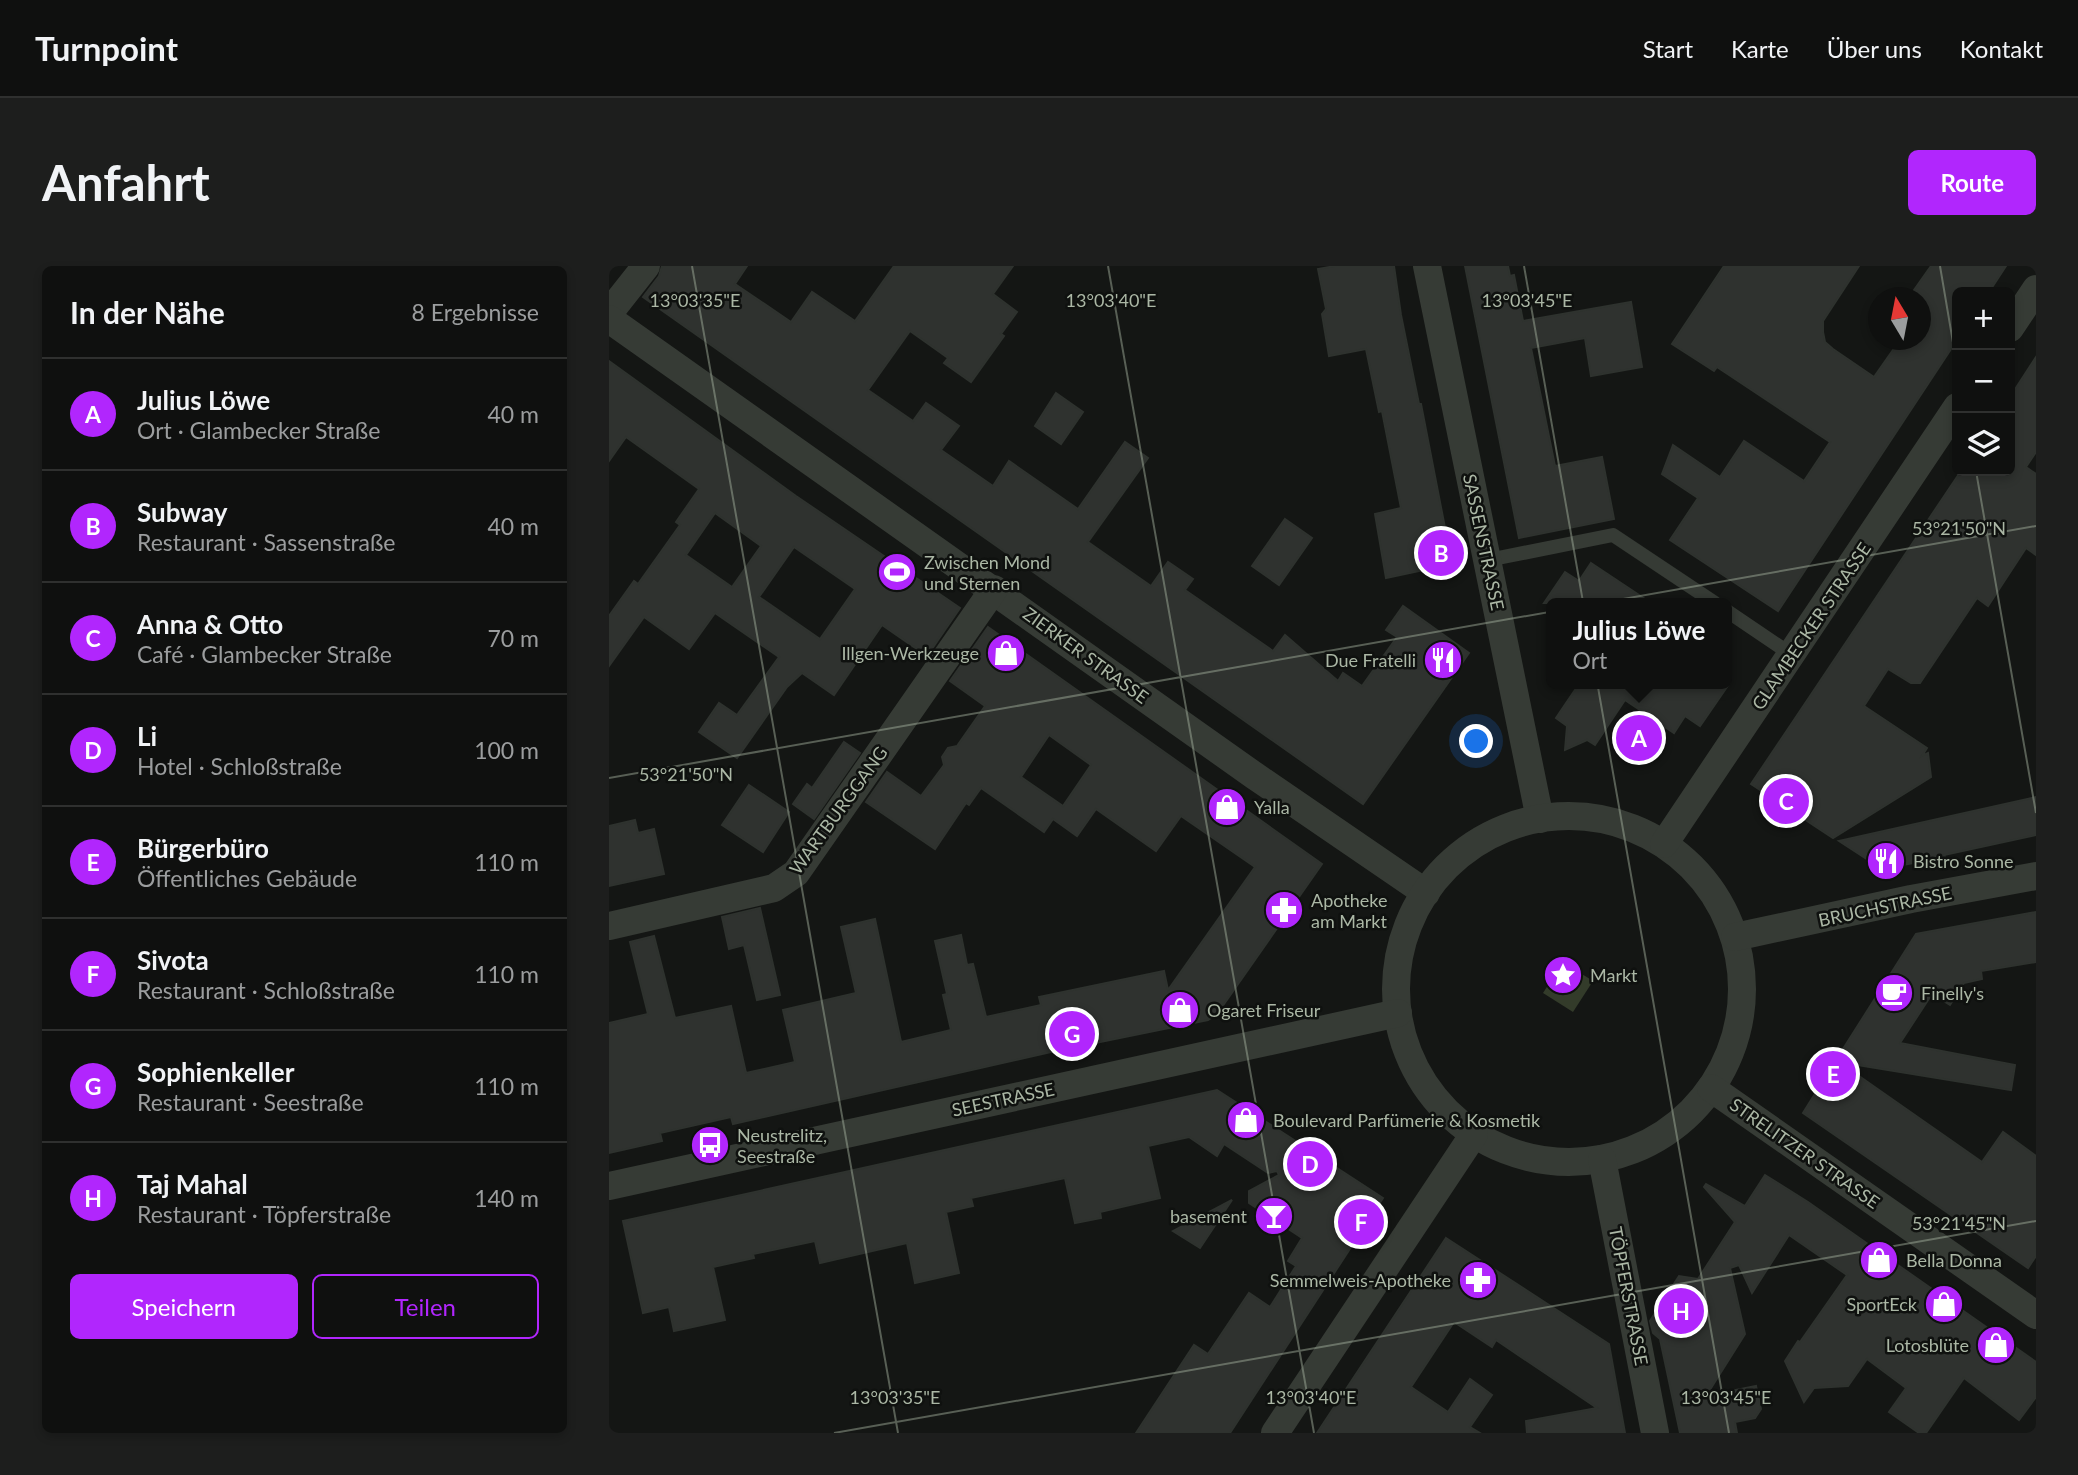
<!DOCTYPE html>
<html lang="de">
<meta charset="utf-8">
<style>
:root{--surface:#0f100f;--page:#1d1e1d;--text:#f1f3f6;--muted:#9b9d9e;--line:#2f302f;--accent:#b126fd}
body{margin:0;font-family:Lato,sans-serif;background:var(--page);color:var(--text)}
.controls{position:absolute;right:21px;top:21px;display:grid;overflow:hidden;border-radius:10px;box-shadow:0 4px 10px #0003}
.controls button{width:63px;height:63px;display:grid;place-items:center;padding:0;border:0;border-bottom:2px solid var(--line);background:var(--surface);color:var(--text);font:35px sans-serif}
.compass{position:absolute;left:1259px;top:21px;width:63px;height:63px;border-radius:50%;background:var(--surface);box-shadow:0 4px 10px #0003;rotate:350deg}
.you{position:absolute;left:868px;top:476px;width:24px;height:24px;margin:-18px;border:5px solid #fff;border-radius:50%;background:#1a73e8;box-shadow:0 0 0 10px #1a73e833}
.badge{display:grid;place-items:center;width:46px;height:46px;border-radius:50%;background:var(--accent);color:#fff;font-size:23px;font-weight:700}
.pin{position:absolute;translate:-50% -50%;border:4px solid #fff;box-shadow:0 2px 7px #0006}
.popup{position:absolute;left:937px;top:332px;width:186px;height:91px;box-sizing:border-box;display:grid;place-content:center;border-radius:10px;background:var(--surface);filter:drop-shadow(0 2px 5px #0005);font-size:23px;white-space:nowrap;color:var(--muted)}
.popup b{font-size:26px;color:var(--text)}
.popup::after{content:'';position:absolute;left:50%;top:100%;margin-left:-14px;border:14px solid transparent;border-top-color:var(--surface)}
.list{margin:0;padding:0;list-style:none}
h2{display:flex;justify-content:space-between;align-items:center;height:91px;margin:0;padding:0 28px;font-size:30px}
h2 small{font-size:23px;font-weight:400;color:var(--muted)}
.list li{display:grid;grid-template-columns:46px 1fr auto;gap:21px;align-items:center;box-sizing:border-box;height:112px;padding:0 28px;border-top:2px solid var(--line)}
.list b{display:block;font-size:26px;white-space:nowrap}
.list p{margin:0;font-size:23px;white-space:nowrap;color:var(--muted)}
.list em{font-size:23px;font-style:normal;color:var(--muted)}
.actions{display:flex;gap:14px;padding:21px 28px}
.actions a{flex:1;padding:16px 0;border:2px solid var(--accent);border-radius:10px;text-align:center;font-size:24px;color:var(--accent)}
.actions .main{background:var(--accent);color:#fff}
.icon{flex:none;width:38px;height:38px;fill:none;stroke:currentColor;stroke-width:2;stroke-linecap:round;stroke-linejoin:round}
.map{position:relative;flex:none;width:1427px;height:1167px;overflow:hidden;border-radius:10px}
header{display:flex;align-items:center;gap:42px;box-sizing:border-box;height:98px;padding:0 35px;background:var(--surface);border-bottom:2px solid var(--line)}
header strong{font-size:33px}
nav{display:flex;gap:38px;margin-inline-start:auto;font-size:24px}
.intro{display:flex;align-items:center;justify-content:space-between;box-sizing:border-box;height:168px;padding:0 42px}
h1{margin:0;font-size:49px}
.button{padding:18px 32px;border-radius:10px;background:var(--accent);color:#fff;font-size:24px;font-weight:700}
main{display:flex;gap:42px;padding:0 42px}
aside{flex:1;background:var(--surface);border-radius:10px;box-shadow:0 4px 10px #0003}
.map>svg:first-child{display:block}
.water{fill:#333b2a}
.building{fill:#2f322f;stroke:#2e322e;stroke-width:2;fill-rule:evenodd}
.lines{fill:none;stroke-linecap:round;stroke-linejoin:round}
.lane{stroke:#363b35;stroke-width:14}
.street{stroke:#363b35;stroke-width:28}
.ticks{fill:none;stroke:#abb7a5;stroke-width:2;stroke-opacity:0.45}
.labels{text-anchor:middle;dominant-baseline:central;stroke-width:5;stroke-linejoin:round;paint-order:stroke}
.street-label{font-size:18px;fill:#abb7a5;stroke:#0f110f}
.poi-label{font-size:18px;fill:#abb7a5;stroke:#0f110f;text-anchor:start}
.ticks-label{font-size:18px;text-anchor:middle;fill:#abb7a5;stroke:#0f110f;stroke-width:5;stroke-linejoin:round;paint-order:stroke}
</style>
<header>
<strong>Turnpoint</strong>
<nav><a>Start</a><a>Karte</a><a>Über uns</a><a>Kontakt</a></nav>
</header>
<div class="intro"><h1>Anfahrt</h1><a class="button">Route</a></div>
<main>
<aside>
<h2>In der Nähe<small>8 Ergebnisse</small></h2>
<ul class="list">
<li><span class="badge">A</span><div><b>Julius Löwe</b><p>Ort · Glambecker Straße</p></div><em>40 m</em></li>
<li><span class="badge">B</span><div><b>Subway</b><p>Restaurant · Sassenstraße</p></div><em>40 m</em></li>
<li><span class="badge">C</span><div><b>Anna &amp; Otto</b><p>Café · Glambecker Straße</p></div><em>70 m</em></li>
<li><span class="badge">D</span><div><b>Li</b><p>Hotel · Schloßstraße</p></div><em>100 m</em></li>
<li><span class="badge">E</span><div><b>Bürgerbüro</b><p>Öffentliches Gebäude</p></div><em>110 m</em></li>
<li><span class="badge">F</span><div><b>Sivota</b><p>Restaurant · Schloßstraße</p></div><em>110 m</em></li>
<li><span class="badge">G</span><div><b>Sophienkeller</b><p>Restaurant · Seestraße</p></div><em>110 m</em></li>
<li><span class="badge">H</span><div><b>Taj Mahal</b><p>Restaurant · Töpferstraße</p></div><em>140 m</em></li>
</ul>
<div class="actions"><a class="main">Speichern</a><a>Teilen</a></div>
</aside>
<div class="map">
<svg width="1427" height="1167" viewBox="0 0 1427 1167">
<rect width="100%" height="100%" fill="#141614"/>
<polygon class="water" points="954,696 984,715 964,746 934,727"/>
<g class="building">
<polygon points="53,0 138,0 126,18 182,56 203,26 246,55 285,0 404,0 384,28 408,46 392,68 395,70 362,116 335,97 339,92 301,65 259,124 304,155 317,137 350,160 332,184 384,220 400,195 469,243 516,176 539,192 479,276 542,320 559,296 584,313 576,324 664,385 676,369 729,415 734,407 753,420 788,371 777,364 794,340 860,387 754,538 34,31 50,10"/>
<polygon points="726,0 785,0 792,49 810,138 812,138 843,298 777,312 766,248 792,242 773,145 770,146 757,83 720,90 713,48 717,43 709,3"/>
<polygon points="856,0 899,0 901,10 905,9 914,55 1022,36 1033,101 982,110 976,72 922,82 946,200 993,191 1005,253 910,272"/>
<polygon points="1115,0 1250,0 1214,55 1214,66 1216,76 1224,83 1265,111 1291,74 1312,74 1312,32 1303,27 1322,0 1397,0 1380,26 1348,26 1348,74 1169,345 1061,274 1089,232 1053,208 1064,179 1111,211 1135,175 1195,215 1221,176 1108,101 1105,105 1063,78"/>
<polygon points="1427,91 1427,186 1417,201 1427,208 1427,289 1417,282 1379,340 1368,332 1311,417 1302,417 1279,403 1255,440 1318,482 1313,490 1319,487 1322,511 1224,572 1142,518 1352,205 1401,205 1401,131"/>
<path d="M0 95 187 230 351 342 318 390 273 359 225 429 193 407 178 421 128 492 90 466 110 437 128 449 170 391 106 347 80 383 35 351 0 400V350L25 315 29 318 71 259 67 256 90 223 17 171 0 195ZM106 247 152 280 123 321 77 289ZM185 281 246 323 211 373 150 331Z"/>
<polygon points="447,127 474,146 452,178 426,160"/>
<polygon points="676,253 703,272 670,319 643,300"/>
<polygon points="982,297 1042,337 935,337 956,306 970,315"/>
<path d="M379 361 713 598 608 748 599 754 442 786 124 858 122 851 51 867 53 875 0 887V757L39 748 21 676 45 670 66 752 122 740 137 807 186 796 174 744 247 727 232 661 266 653 292 776 342 764 334 729 338 728 326 675 352 669 358 699 364 698 377 751 432 739 430 731 555 705 559 724 646 601 572 550 547 585 487 543 468 570 444 553 435 566 372 522 360 539 357 537 326 583 257 536 278 506 312 530 335 499 333 491 339 482 348 480 376 440 341 415ZM440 469 482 499 454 540 412 511Z"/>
<polygon points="970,418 1120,418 1091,460 1076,450 1065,467 1016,434 986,479 978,474 956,484 958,460 947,452"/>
<polygon points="235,476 251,487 205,553 184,538 198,518 203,522"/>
<polygon points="140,519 180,546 154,586 113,559"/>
<polygon points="1427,531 1427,569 1335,589 1336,591 1273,603 1230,575"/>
<polygon points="26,554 29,567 45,563 55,608 0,620 0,560"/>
<polygon points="151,642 171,729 148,734 135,679 120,683 113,651"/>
<polygon points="1427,646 1427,696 1372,705 1373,713 1355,717 1341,739 1323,728 1291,777 1406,799 1402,824 1230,796 1373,896 1394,866 1427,890 1427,990 1419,1002 1194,847 1214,815 1201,806 1214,785 1227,794 1307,668"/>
<polygon points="608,824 774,932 621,1167 527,1167 585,1079 599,1088 640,1027 661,1041 687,1000 679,995 693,972 640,937 640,925 670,909 668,905 659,907 615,878 608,890 580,871 539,880 551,932 491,946 492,952 466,957 456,912 362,932 364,940 337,946 350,1007 306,1017 298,977 211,997 206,975 144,988 145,992 104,1001 116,1054 65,1065 60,1041 34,1047 14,955"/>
<polygon points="1156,909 1199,936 1427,1096 1427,1131 1410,1154 1355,1112 1317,1167 1310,1167 1280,1146 1297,1122 1258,1093 1239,1120 1205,1122 1195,1136 1176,1095 1189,1075 1191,1076 1238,1009 1180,969 1143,1027 1130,999 1121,1002 1136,1068 1097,1130 1147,1120 1152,1143 1146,1152 1126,1156 1128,1167 1071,1167 1051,1073 1044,1067 1041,1055 1070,1010 1089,1013 1126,956 1095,921 1097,918 1136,940"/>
<polygon points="623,934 591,982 564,965"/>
<polygon points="837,972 1000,1078 1016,1167 918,1167 917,1155 988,1142 887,1074 883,1081 845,1056 802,1121 839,1146 861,1113 883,1129 861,1161 871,1167 708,1167"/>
</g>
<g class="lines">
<g class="lane">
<polyline points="879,294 1004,269 1106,337"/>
<polyline points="1118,345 1183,389"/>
</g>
<g class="street">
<polyline points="818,0 931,553"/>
<polyline points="0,47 37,0"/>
<polyline points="0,53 646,510 817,627"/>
<polyline points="1401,62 1427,23"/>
<circle cx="960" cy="723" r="173"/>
<polyline points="1055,578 1348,141"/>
<polyline points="0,660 165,622 187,607 385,323"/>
<polyline points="1126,671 1302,633 1427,610"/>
<polyline points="1102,822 1427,1049"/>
<polyline points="993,893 1046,1167"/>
<polyline points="0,920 789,747"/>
<polyline points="666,1167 865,868"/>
</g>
</g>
<path class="ticks" d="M83 0 289 1167M499 0 705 1167M915 0 1120 1167M1331 0 1348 100M1367 205 1427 547M0 512 1427 260M225 1167 1427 955"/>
<defs>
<g id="stadium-disc" transform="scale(2.0125)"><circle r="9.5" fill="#b126fd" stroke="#0f110f"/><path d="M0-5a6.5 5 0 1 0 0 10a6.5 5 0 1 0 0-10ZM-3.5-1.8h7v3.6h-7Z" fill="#fff"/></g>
<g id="shop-disc" transform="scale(2.0125)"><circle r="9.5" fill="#b126fd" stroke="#0f110f"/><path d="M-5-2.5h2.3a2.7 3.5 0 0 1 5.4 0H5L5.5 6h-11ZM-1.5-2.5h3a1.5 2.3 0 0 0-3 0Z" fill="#fff"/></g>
<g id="restaurant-disc" transform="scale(2.0125)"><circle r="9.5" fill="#b126fd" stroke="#0f110f"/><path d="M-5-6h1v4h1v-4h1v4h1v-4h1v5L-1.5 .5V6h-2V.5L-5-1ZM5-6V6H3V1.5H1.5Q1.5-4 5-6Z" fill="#fff"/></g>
<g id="pharmacy-disc" transform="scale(2.0125)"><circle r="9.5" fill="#b126fd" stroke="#0f110f"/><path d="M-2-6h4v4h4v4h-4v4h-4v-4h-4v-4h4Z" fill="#fff"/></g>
<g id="sight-disc" transform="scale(2.0125)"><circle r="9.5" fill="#b126fd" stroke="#0f110f"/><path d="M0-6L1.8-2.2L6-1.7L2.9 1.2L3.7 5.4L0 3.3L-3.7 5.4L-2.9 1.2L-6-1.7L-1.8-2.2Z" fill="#fff"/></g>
<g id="cafe-disc" transform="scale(2.0125)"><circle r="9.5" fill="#b126fd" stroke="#0f110f"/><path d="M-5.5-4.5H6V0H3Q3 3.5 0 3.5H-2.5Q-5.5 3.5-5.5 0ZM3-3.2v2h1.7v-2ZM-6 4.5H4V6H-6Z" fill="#fff"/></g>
<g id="bus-disc" transform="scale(2.0125)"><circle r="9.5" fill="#b126fd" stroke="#0f110f"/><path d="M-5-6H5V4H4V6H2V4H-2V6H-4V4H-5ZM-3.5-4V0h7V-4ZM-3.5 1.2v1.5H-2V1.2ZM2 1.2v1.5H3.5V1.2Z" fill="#fff"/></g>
<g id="bar-disc" transform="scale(2.0125)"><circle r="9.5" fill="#b126fd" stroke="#0f110f"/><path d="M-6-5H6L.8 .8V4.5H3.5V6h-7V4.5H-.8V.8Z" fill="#fff"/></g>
</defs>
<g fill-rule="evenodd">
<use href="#stadium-disc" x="288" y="306"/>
<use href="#shop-disc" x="397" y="387"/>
<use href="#restaurant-disc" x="834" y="394"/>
<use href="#shop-disc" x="618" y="541"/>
<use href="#restaurant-disc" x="1277" y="595"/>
<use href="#pharmacy-disc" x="675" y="644"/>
<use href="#sight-disc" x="954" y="709"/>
<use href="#cafe-disc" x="1285" y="727"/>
<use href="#shop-disc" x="571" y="744"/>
<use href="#shop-disc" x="637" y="854"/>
<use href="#bus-disc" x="101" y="879"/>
<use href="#bar-disc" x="665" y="950"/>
<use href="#shop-disc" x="1270" y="994"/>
<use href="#pharmacy-disc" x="869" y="1014"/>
<use href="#shop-disc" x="1335" y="1038"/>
<use href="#shop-disc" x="1387" y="1079"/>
</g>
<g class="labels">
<g class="street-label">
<text transform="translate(875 276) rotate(78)">SASSENSTRASSE</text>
<text transform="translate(1202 360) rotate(-56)">GLAMBECKER STRASSE</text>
<text transform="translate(477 389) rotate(36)">ZIERKER STRASSE</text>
<text transform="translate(229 544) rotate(-54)">WARTBURGGANG</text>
<text transform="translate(1276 640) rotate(-12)">BRUCHSTRASSE</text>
<text transform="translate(394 833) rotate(-12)">SEESTRASSE</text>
<text transform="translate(1196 887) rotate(35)">STRELITZER STRASSE</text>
<text transform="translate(1020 1030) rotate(79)">TÖPFERSTRASSE</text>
</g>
<g class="poi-label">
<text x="315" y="296">Zwischen Mond<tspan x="315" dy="21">und Sternen</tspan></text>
<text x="370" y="387" text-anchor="end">Illgen-Werkzeuge</text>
<text x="807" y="394" text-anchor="end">Due Fratelli</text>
<text x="645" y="541">Yalla</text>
<text x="1304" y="595">Bistro Sonne</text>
<text x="702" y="634">Apotheke<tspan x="702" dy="21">am Markt</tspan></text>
<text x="981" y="709">Markt</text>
<text x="1312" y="727">Finelly's</text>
<text x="598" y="744">Ogaret Friseur</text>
<text x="664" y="854">Boulevard Parfümerie &amp; Kosmetik</text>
<text x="128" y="869">Neustrelitz,<tspan x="128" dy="21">Seestraße</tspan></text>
<text x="638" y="950" text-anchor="end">basement</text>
<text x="1297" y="994">Bella Donna</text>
<text x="842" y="1014" text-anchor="end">Semmelweis-Apotheke</text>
<text x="1308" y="1038" text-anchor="end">SportEck</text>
<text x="1360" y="1079" text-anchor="end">Lotosblüte</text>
</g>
</g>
<g class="ticks-label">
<text x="86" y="41">13°03'35"E</text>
<text x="502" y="41">13°03'40"E</text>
<text x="918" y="41">13°03'45"E</text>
<text x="1350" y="269">53°21'50"N</text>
<text x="77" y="515">53°21'50"N</text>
<text x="1350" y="964">53°21'45"N</text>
<text x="286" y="1138">13°03'35"E</text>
<text x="702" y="1138">13°03'40"E</text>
<text x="1117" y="1138">13°03'45"E</text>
</g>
</svg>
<div class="controls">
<button>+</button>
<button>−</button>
<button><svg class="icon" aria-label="layers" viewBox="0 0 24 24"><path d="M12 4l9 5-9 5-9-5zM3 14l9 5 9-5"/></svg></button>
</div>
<svg class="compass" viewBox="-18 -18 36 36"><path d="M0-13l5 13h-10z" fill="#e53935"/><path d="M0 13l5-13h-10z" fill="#9b9d9e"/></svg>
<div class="you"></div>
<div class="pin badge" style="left:1030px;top:472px">A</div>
<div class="popup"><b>Julius Löwe</b>Ort</div>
<div class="pin badge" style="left:832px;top:287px">B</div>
<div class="pin badge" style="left:1177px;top:535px">C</div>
<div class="pin badge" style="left:701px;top:898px">D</div>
<div class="pin badge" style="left:1224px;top:808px">E</div>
<div class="pin badge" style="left:752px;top:956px">F</div>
<div class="pin badge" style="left:463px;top:768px">G</div>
<div class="pin badge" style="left:1072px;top:1045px">H</div>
</div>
</main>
